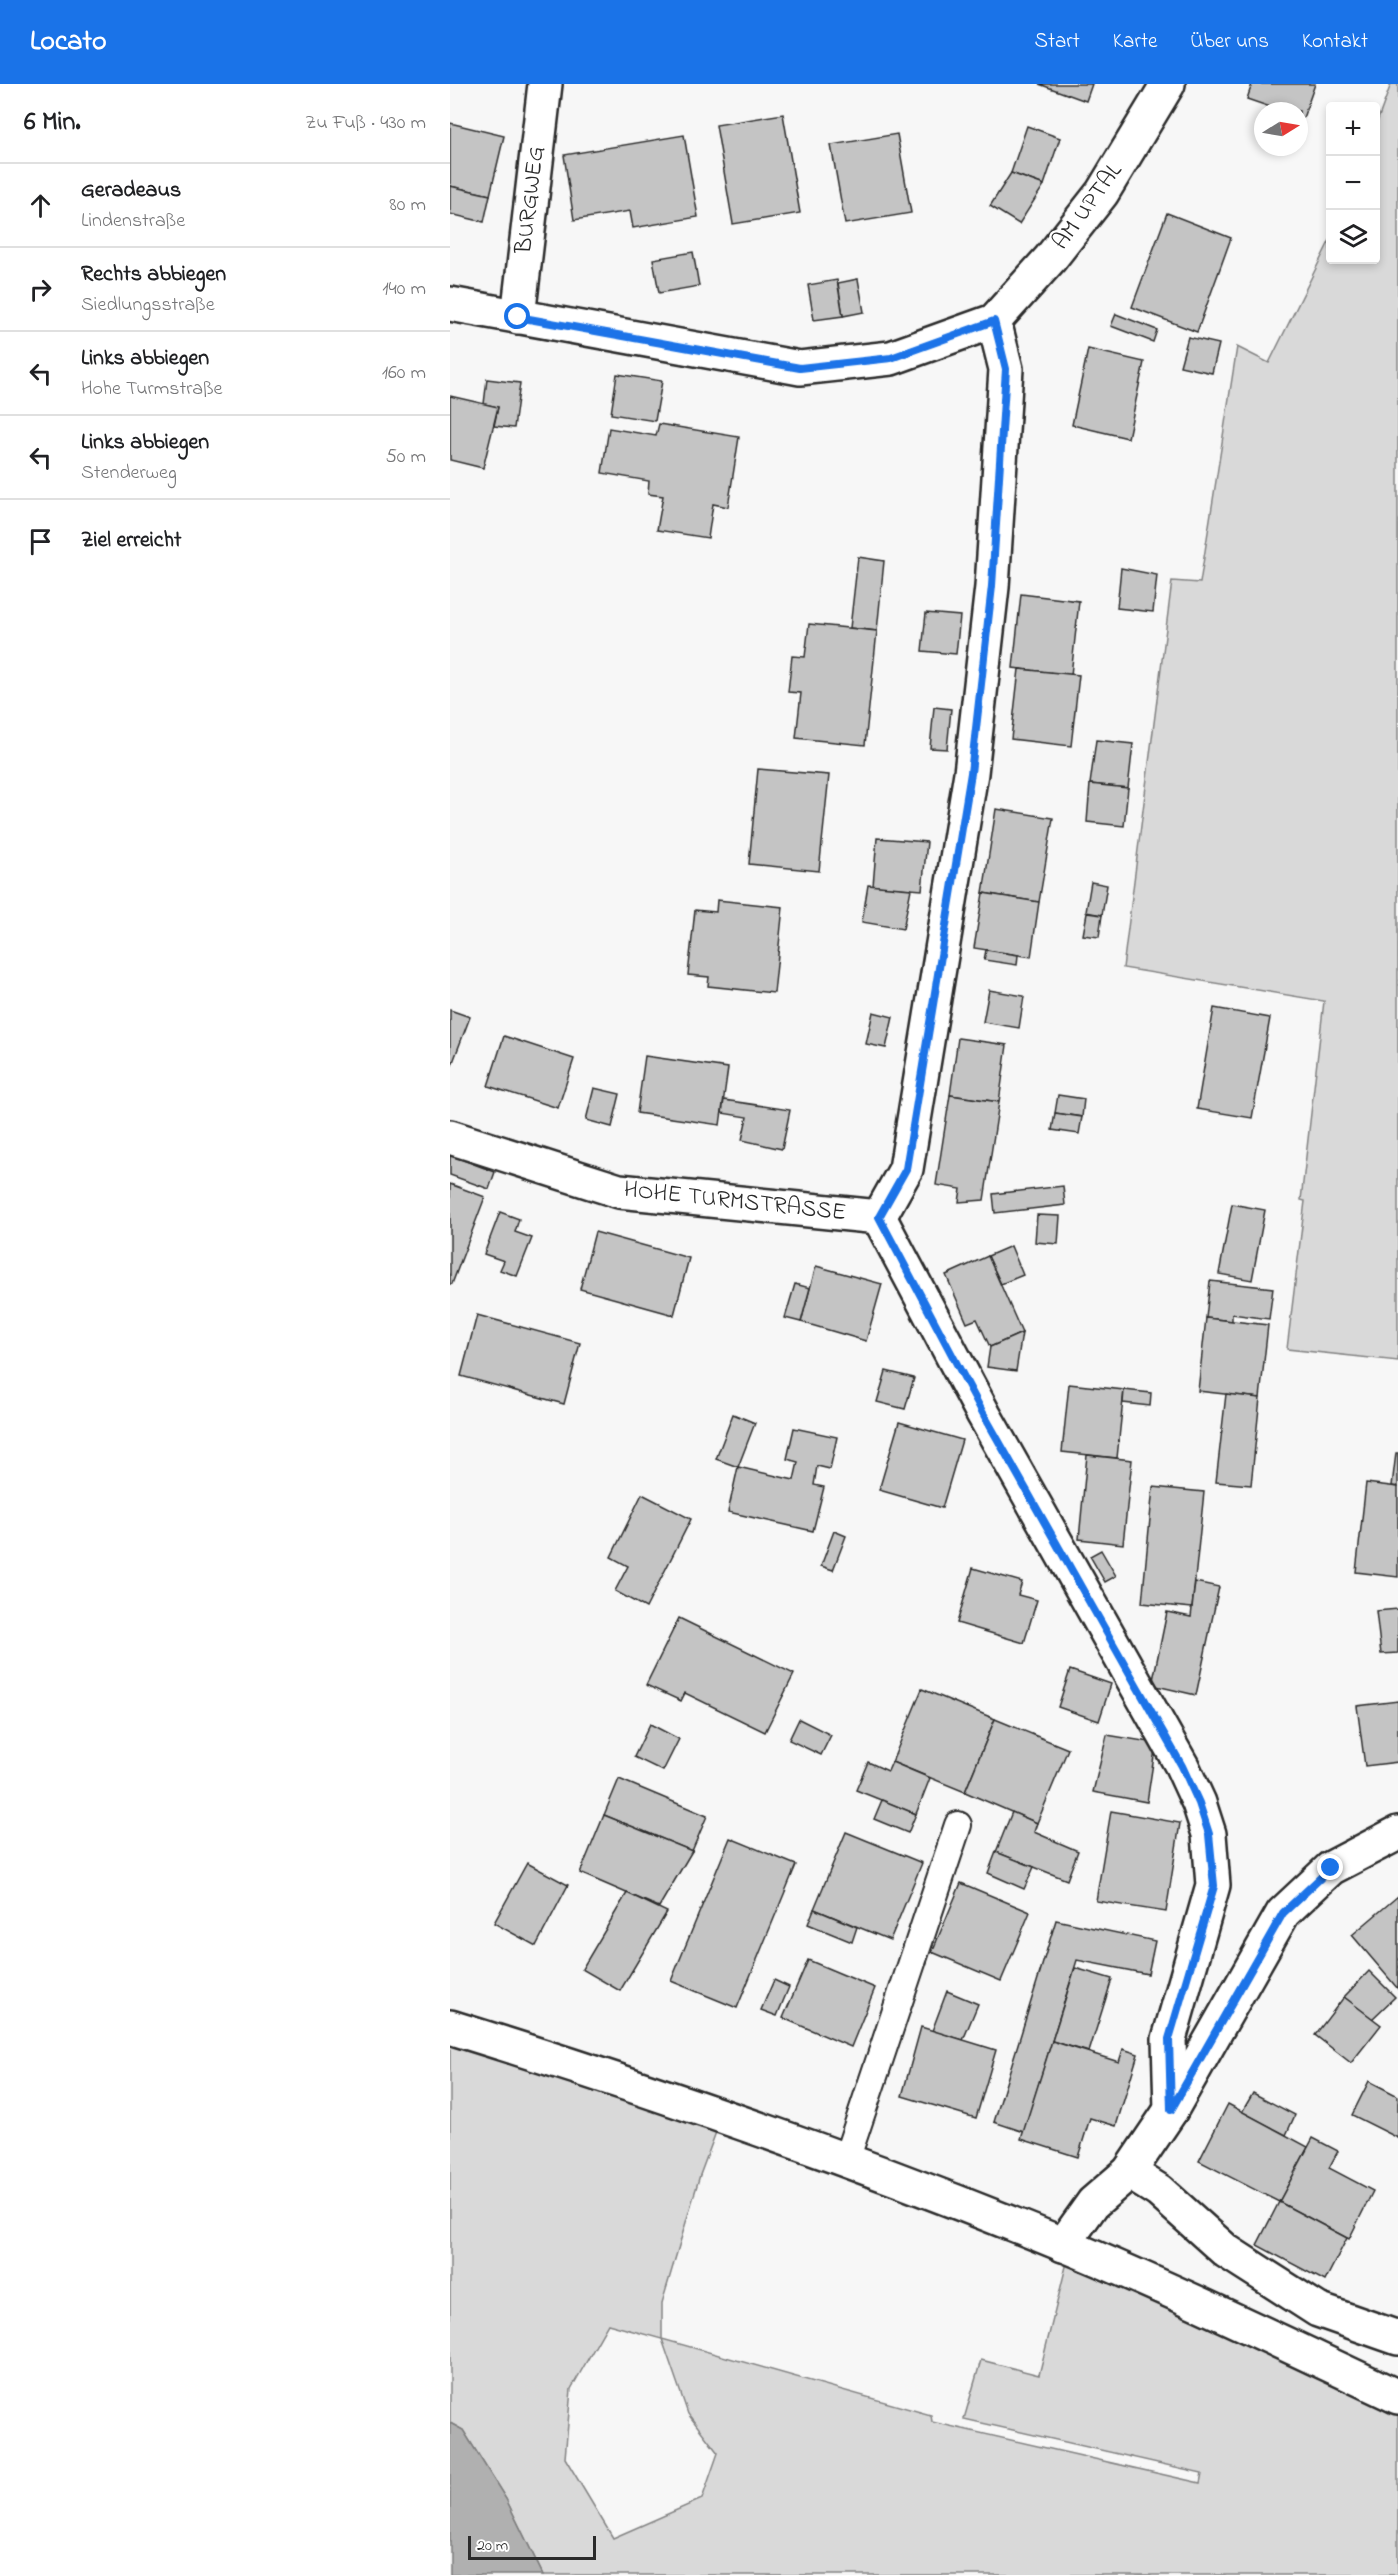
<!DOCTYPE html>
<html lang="de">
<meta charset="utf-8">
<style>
:root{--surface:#fff;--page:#f6f6f6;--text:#202124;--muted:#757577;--line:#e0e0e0;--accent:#1a73e8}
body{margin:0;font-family:"Indie Flower",sans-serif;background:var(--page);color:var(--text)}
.controls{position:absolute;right:18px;top:18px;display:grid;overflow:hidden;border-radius:6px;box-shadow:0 3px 9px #0003}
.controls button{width:54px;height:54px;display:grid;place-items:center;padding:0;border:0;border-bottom:2px solid var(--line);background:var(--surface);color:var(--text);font:30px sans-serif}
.compass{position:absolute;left:804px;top:18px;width:54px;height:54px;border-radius:50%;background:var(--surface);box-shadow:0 3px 9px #0003;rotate:79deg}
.scale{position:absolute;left:18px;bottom:15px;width:128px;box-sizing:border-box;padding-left:6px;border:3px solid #2b2b2b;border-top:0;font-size:16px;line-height:21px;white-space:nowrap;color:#2b2b2b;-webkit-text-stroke:4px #fff;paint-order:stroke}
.stop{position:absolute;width:18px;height:18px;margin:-14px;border:4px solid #1a73e8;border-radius:50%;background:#fff}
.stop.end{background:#1a73e8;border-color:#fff;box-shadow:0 2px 6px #0008}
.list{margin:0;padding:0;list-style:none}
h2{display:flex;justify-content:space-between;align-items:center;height:78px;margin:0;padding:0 24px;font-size:26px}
h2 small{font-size:20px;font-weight:400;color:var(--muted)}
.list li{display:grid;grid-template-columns:39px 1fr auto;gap:18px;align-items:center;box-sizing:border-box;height:84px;padding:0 24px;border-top:2px solid var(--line)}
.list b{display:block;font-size:22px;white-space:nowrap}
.list p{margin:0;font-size:20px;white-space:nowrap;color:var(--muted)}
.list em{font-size:20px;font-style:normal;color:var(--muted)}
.icon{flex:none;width:33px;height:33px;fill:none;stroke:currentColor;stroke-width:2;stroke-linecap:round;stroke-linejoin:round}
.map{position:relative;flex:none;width:948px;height:2491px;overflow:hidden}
header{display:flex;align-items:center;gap:36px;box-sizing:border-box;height:84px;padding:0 30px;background:var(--accent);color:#fff}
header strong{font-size:28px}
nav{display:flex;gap:33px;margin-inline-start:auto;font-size:21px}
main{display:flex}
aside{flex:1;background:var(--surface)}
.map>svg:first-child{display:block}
.green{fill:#d9d9d9;stroke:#828282;stroke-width:1.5;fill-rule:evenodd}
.water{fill:#b0b0b0;stroke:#7b7b7b;stroke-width:1.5}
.building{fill:#c4c4c4;stroke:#2b2b2b;stroke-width:1.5}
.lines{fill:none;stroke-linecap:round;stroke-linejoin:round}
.lane-casing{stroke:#2b2b2b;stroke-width:30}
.street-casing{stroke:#2b2b2b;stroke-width:38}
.secondary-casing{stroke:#2b2b2b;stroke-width:38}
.lane{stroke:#fff;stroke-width:26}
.street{stroke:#fff;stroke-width:33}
.secondary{stroke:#fff;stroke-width:33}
.route{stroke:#1a73e8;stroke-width:8}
.labels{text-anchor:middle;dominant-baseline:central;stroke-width:4.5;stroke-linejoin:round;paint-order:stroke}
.street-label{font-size:24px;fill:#2b2b2b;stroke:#fff}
</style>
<header>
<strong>Locato</strong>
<nav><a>Start</a><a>Karte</a><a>Über uns</a><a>Kontakt</a></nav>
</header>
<main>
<aside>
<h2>6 Min.<small>Zu Fuß · 430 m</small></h2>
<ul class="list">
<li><svg class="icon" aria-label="ahead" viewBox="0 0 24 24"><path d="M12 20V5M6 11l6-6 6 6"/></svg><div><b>Geradeaus</b><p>Lindenstraße</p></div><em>80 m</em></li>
<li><svg class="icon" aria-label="right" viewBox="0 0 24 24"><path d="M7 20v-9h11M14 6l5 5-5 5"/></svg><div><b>Rechts abbiegen</b><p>Siedlungsstraße</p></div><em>140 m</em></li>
<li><svg class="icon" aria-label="left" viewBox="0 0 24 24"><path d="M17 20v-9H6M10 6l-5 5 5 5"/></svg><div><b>Links abbiegen</b><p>Hohe Turmstraße</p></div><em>160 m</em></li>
<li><svg class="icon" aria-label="left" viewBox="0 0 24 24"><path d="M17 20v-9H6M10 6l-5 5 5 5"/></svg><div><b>Links abbiegen</b><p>Stenderweg</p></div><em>50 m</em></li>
<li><svg class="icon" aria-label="arrive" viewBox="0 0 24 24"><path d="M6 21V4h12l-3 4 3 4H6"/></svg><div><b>Ziel erreicht</b></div></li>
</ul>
</aside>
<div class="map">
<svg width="948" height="2491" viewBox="0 0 948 2491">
<rect width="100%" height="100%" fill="#f7f7f7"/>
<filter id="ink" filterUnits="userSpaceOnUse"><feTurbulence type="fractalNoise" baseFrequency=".0167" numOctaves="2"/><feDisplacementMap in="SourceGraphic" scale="12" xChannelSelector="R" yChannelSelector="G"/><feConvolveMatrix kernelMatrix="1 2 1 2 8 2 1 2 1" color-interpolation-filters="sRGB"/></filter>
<g filter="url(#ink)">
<g class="green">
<polygon points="941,0 948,0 948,1277 837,1265 855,1117 851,1116 874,917 673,884 722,497 750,499 787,263 819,279 880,156 880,176 926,176 926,41"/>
<path d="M0 1943 272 2032 250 2091 212 2219V2255L481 2331 482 2338 750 2399 752 2389 514 2335 531 2276 589 2291 618 2174 948 2325V2491H93L56 2415 13 2346 0 2339ZM158 2240 212 2255 238 2330 268 2369 252 2415 163 2454 115 2374 121 2305Z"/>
</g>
<polygon class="water" points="0,2339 13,2346 56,2415 93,2491 0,2491"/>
<g class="building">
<polygon points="589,0 642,0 636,17"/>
<polygon points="802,0 865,0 853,34 849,33 849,27 832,27 797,15"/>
<polygon points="333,30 350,129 283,140 266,41"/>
<polygon points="0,39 54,52 40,111 0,102"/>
<polygon points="577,42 610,54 594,101 561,89"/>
<polygon points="447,50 461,129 395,140 381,61"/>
<polygon points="234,51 248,133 183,144 180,127 124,136 114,71"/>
<polygon points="561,89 594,101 569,140 540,122"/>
<polygon points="0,102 40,111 34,138 0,130"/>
<polygon points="717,129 781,154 747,248 682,223"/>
<polygon points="243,168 249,202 209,209 203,175"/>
<polygon points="408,195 414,228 393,232 388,199"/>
<polygon points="387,196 393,232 364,236 358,201"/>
<polygon points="666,230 707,246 703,258 661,242"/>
<polygon points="738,253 769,260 762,289 730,282"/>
<polygon points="638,265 694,278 678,354 622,341"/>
<polygon points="167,290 212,297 205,337 161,330"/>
<polygon points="37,295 70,299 64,344 44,342 48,323 34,320"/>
<polygon points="0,312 48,323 33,384 0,376"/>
<polygon points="209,340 289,353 278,423 263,420 258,454 207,446 213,412 198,410 199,397 152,389 159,344 206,352"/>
<polygon points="408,473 434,477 427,547 400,544"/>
<polygon points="671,484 707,491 703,528 667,524"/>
<polygon points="571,510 629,517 621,591 563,584"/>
<polygon points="476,529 510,532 506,570 472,567"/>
<polygon points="359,540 427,547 415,661 346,654 351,609 338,608 342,572 355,573"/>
<polygon points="569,585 629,591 621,662 561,655"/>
<polygon points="484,623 501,625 497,665 480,664"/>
<polygon points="646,656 683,660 678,704 640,700"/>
<polygon points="308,685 379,691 369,787 299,780"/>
<polygon points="640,700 678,704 674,742 637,738"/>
<polygon points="546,725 603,734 589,818 533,809"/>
<polygon points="427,754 477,758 472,806 423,802"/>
<polygon points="641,798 657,801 652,831 636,828"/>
<polygon points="418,801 461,805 453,845 412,838"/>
<polygon points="533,809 589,818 581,873 524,864"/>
<polygon points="267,816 333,823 324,909 258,902 259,893 238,891 245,826 266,828"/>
<polygon points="637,829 652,831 649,853 633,851"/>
<polygon points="536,866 568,871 567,881 534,876"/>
<polygon points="539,906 574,912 569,944 533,938"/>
<polygon points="764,924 820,934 802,1034 747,1025"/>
<polygon points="0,926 20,933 0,986"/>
<polygon points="423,928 443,933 436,964 416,960"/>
<polygon points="54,952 124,975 108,1024 38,1002"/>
<polygon points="508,954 557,961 549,1018 500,1011"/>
<polygon points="195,972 278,984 270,1041 187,1029"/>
<polygon points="144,1004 170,1010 162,1043 136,1036"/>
<polygon points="500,1011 549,1018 534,1116 509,1118 511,1105 486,1101"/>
<polygon points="608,1011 634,1015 632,1033 605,1029"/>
<polygon points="274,1016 340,1026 332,1065 292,1056 297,1033 272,1029"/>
<polygon points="605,1029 632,1033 629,1050 602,1046"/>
<polygon points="0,1071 45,1088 39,1105 0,1091"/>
<polygon points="0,1100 35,1113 2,1200 0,1200"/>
<polygon points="613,1102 615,1121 545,1129 543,1110"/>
<polygon points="782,1120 815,1126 802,1196 769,1190"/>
<polygon points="50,1128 69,1135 65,1148 82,1154 67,1192 50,1186 54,1177 34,1170"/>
<polygon points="587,1131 610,1132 608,1160 585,1158"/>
<polygon points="145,1148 239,1174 224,1231 130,1205"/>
<polygon points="561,1162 573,1191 551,1200 538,1172"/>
<polygon points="538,1172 572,1249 540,1263 527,1235 517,1239 496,1191"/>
<polygon points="366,1182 432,1200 416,1257 351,1238"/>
<polygon points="760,1197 823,1204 819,1235 782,1230 782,1237 756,1234"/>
<polygon points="345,1200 360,1204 351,1238 335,1234"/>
<polygon points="27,1231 130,1259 114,1320 11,1292"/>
<polygon points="756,1234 818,1241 810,1314 748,1307"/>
<polygon points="572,1249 566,1287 537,1283 540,1263"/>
<polygon points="436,1287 464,1294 455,1325 427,1318"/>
<polygon points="619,1300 674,1306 667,1374 612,1368"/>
<polygon points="674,1306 701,1309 700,1322 673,1319"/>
<polygon points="776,1310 810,1314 801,1401 766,1398"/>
<polygon points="283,1330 305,1339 288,1383 266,1375"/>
<polygon points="449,1338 512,1356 492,1424 429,1406"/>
<polygon points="344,1344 387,1353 380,1385 367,1382 364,1401 374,1403 363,1447 278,1428 288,1383 344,1396 348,1378 337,1375"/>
<polygon points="946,1369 948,1369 948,1403 942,1402"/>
<polygon points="637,1371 682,1376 673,1460 629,1455"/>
<polygon points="916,1399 948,1403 948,1493 906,1488"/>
<polygon points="703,1403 754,1408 742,1524 692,1519"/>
<polygon points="192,1410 241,1435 196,1524 165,1507 178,1482 161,1473"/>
<polygon points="384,1447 396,1452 383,1486 371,1482"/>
<polygon points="651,1466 666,1492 655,1498 640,1472"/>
<polygon points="523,1484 572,1498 568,1511 587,1516 574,1559 507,1539"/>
<polygon points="745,1498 769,1503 746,1611 702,1601 717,1528 741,1533"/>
<polygon points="948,1525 948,1569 931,1570 926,1527"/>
<polygon points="229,1534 344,1590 315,1648 235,1609 231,1617 196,1601"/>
<polygon points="620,1586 661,1600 649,1637 608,1623"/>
<polygon points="472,1605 545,1635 515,1708 442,1678"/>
<polygon points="948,1617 948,1678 915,1682 907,1622"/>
<polygon points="349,1635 381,1651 371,1671 339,1656"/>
<polygon points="545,1635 618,1665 587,1739 515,1708"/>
<polygon points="200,1640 229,1655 213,1687 184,1673"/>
<polygon points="657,1651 706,1659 697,1718 643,1708"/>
<polygon points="418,1678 438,1687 442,1678 480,1694 466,1730 406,1706"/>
<polygon points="169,1695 257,1732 242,1767 154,1731"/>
<polygon points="432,1716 466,1730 458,1749 424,1735"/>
<polygon points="661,1727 730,1739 716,1828 646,1817"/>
<polygon points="562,1728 587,1739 584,1748 628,1767 617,1796 546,1768"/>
<polygon points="154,1731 242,1767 209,1823 130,1789"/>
<polygon points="396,1748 472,1779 440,1856 364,1825"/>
<polygon points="280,1754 346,1781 287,1924 221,1897"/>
<polygon points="546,1768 584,1783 574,1805 538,1789"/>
<polygon points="77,1779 118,1801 86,1862 44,1839"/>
<polygon points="511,1799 580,1828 551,1897 482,1868"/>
<polygon points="177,1809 217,1828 170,1907 132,1885"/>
<polygon points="948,1812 948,1905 902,1851"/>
<polygon points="364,1825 407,1843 402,1858 358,1840"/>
<polygon points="606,1836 705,1857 698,1890 627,1876 574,2048 544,2038"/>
<polygon points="358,1876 425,1904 401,1963 333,1934"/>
<polygon points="625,1884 662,1895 639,1968 602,1957"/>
<polygon points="919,1887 945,1913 922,1935 894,1913"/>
<polygon points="324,1896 339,1903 327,1932 311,1926"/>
<polygon points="497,1907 528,1920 513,1956 482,1947"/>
<polygon points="894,1913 931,1941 901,1979 865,1951"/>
<polygon points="471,1943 546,1966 526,2034 452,2012"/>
<polygon points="602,1957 669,1978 673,1965 688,1970 666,2042 640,2034 628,2073 571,2055"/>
<polygon points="919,1997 948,2012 948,2054 902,2031"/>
<polygon points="803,2009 845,2031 836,2051 792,2028"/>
<polygon points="778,2020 858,2063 829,2118 749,2077"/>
<polygon points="863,2054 888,2067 879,2084 923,2107 899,2155 829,2118"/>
<polygon points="829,2118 897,2154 875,2197 807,2161"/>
</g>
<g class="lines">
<g class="lane-casing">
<polyline id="lane" points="396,2076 508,1741"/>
</g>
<g class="street-casing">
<g id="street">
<polyline points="0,220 350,284 441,274 544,237 600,175 652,109 718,0"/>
<polyline points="68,233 95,0"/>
<polyline points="0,1053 169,1107 429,1133"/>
<polyline points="429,1133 534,1331 732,1682 749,1719 759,1750 763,1801 719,1955 721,2026"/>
<polyline points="429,1133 456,1085 521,689 542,503 556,285 544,237"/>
<polyline points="679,2088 709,2107 776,2167 868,2226 948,2254"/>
<polyline points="613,2161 643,2119 679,2088 721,2026 833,1829 881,1784 948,1749"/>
</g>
</g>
<g class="secondary-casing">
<path id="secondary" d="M0 1943C207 2007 412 2078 612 2160 726 2207 837 2261 948 2313"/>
</g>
<use href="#lane" class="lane"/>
<use href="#street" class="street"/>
<use href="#secondary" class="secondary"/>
</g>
</g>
<g class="lines" filter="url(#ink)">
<polyline class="route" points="68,233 350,284 441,274 544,237 556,285 542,502 521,689 456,1085 429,1133 534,1331 732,1682 749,1719 759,1750 764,1802 719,1955 721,2026 833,1829 881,1784"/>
</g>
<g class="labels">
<g class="street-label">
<text transform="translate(81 116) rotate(-83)">BURGWEG</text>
<text transform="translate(638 123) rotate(-54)">AM UPTAL</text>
<text transform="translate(285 1118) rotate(6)">HOHE TURMSTRASSE</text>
</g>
</g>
</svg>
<div class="controls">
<button>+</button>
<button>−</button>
<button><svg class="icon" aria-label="layers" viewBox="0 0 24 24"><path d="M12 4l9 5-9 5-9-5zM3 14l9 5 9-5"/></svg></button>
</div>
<svg class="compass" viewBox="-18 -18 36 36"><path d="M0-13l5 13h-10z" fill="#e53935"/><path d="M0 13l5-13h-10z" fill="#757577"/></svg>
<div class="scale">20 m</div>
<div class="stop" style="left:68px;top:233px"></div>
<div class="stop end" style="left:881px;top:1784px"></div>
</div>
</main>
